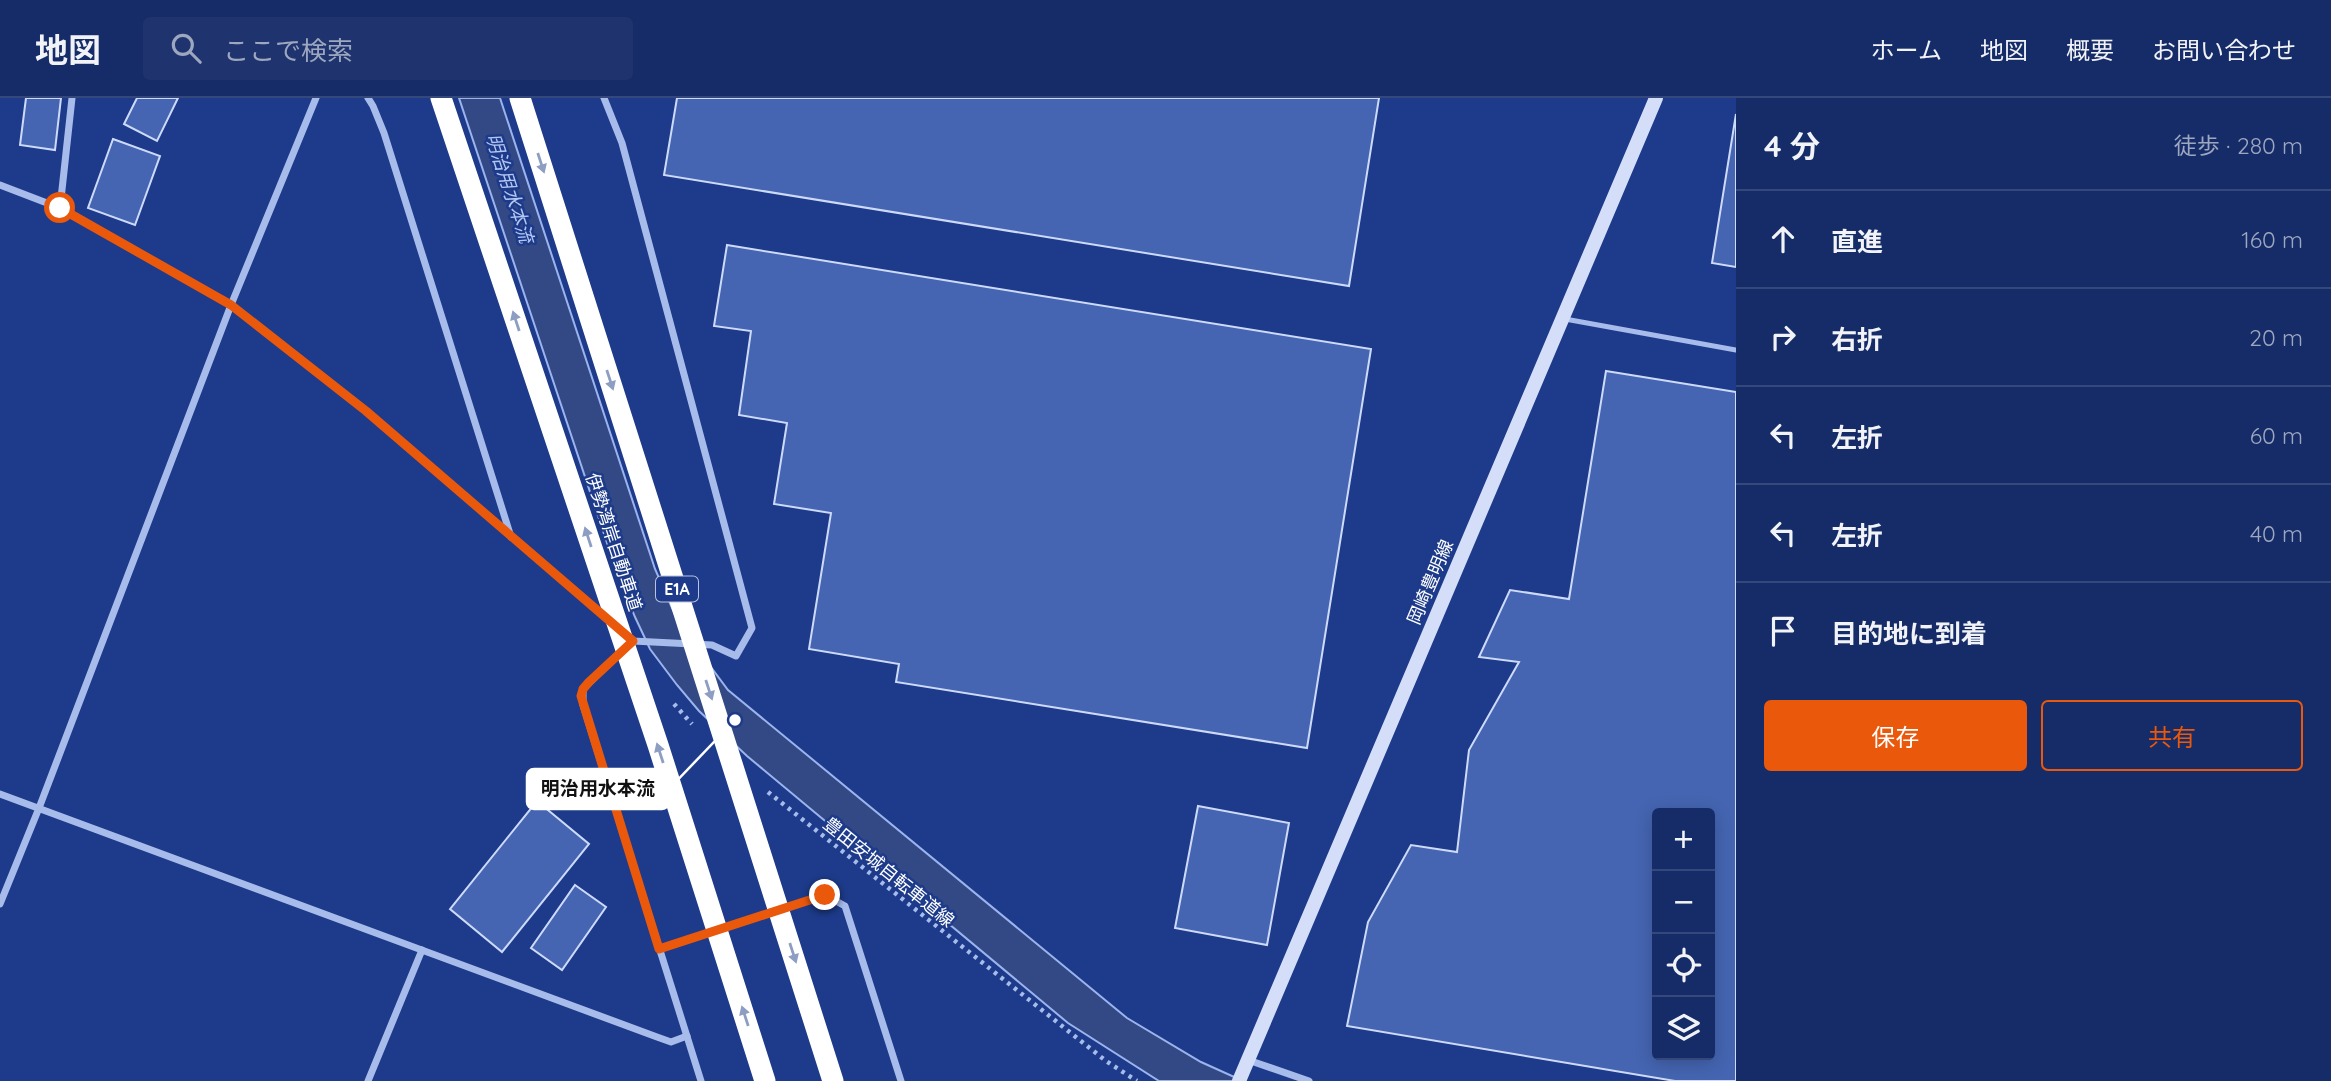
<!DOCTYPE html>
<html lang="ja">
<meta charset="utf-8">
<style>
:root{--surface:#162c68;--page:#1f346e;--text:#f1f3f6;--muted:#9ea7c0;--line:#35487c;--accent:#ea580c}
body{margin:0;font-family:Quicksand,"Noto Sans JP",sans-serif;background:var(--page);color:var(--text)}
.controls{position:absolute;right:21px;bottom:21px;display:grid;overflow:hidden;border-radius:7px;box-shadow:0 4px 18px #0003}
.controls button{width:63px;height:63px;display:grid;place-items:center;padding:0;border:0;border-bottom:2px solid var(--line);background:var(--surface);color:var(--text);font:35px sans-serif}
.stop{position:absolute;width:21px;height:21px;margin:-16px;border:5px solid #ea580c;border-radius:50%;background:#fff}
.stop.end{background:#ea580c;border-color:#fff;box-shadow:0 2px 7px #0008}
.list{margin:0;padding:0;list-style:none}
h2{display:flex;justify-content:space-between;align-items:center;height:91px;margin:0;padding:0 28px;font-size:30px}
h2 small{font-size:23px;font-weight:400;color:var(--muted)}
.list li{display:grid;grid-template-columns:46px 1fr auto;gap:21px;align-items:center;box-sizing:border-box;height:98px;padding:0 28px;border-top:2px solid var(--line)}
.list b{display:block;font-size:26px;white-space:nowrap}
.list em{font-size:23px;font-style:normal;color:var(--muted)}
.actions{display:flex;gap:14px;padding:21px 28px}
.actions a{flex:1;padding:16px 0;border:2px solid var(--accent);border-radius:7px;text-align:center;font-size:24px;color:var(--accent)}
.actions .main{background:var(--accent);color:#fff}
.icon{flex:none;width:38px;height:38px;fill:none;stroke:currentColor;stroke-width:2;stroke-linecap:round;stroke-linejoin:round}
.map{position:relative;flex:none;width:1736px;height:983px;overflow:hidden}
header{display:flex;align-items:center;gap:42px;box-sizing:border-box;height:98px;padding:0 35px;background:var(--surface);border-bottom:2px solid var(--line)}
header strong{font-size:33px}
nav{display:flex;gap:38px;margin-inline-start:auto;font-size:24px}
.search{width:490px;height:63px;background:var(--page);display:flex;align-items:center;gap:18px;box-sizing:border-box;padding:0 24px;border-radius:7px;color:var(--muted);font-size:26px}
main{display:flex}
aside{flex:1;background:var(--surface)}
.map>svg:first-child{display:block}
.water{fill:#334985;stroke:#9bb4ee;stroke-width:2}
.building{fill:#4565b2;stroke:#cddaf9;stroke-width:2;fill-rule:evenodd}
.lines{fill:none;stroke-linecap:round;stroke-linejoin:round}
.path{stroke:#a8bcec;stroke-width:4.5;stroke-dasharray:3.5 5;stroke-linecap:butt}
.service{stroke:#a8bcec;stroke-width:5}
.minor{stroke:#a8bcec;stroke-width:7}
.secondary{stroke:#d4def9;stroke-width:14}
.motorway-bridge{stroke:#fff;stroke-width:21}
.oneway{fill:#8e9dc4}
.route{stroke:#ea580c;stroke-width:9}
.labels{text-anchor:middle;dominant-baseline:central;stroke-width:5;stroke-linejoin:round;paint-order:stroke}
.shield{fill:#1d3b8a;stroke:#bbc4dc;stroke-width:2}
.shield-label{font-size:16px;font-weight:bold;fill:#fff}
.street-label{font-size:18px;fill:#fff;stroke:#1d3b8a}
.water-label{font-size:19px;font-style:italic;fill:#b4c7f3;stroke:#1d3b8a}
.leader{fill:none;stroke:#fff;stroke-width:2.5}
.callout-dot{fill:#fff;stroke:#1d3b8a;stroke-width:2.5}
.callout{fill:#fff;stroke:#fff;stroke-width:2.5}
.callout-label{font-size:19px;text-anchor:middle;font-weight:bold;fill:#111}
</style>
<header>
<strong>地図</strong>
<div class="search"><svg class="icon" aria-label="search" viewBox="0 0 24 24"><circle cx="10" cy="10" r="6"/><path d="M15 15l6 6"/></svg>ここで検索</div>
<nav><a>ホーム</a><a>地図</a><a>概要</a><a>お問い合わせ</a></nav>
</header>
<main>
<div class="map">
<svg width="1736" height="983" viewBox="0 0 1736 983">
<rect width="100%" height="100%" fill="#1d3b8a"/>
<polygon class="water" points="459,0 500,0 655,471 679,526 728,592 1127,920 1201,964 1243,983 1159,983 1068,925 747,658 699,613 677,587 650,551 635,519 616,472"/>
<g class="building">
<polygon points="26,0 61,0 55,52 20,47"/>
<polygon points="137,0 178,0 157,43 124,26"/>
<polygon points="677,0 1379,0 1349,188 664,77"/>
<polygon points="1736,16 1736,169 1712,165"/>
<polygon points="113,41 160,58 135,127 88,110"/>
<polygon points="727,147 1371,251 1307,650 896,584 899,566 809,551 831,415 774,406 787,325 739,317 751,233 714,228"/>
<path d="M1606 273 1736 294V983H1675L1347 928 1368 824 1411 747 1457 754 1469 652 1519 564 1479 559 1510 492 1569 501ZM1657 715H1710V957H1657Z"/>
<polygon points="537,703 589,746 502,854 450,811"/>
<polygon points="1198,708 1289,725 1267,847 1175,830"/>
<polygon points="575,787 606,809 562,872 531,850"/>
</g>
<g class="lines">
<g class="path">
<polyline points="674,606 692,626"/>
<polyline points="768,694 1106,963 1137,983"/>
</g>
<polyline class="service" points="1565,221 1736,252"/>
<g class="minor">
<polyline points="368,0 373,8 384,35 511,439"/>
<polyline points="604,0 622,45 752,530 736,558 712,547 633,543 628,539"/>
<polyline points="0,87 60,110 231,207 366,313 611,524"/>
<polyline points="60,110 72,0"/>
<polyline points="622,553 583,591 583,607 701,983"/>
<polyline points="0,696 657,939 671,944 687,938"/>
<polyline points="0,806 39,710 231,207 316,0"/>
<polyline points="659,851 825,797 845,808 901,983"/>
<polyline points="1248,962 1309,983"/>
<polyline points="368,983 422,852"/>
</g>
<polyline class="secondary" points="1239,983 1656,0"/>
<g class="motorway-bridge">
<polyline points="441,0 658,647 765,983"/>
<polyline points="520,0 833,983"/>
</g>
</g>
<defs><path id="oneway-solid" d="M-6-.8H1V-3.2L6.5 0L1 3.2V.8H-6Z" transform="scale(1.75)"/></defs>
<g class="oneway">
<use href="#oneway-solid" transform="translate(541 65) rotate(72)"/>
<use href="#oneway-solid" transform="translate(516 223) rotate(-108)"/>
<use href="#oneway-solid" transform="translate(610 282) rotate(72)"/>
<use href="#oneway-solid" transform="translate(588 439) rotate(-108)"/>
<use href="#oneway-solid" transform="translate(709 592) rotate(72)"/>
<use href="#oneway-solid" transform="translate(660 655) rotate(-108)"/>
<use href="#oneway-solid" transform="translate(793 855) rotate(72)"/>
<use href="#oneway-solid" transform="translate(745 918) rotate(-108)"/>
</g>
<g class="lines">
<polyline class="route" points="60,110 231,207 366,313 633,543 589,584 583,591 581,598 659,851 825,797"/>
</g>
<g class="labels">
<rect class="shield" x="656" y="478.5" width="42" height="25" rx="5"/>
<g class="shield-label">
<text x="677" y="491">E1A</text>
</g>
<g class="street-label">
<text transform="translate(614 444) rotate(72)">伊勢湾岸自動車道</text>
<text transform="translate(1430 484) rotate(-67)">岡崎豊明線</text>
<text transform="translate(889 774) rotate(39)">豊田安城自転車道線</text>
</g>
<g class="water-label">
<text transform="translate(510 90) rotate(72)">明治用水本流</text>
</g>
</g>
<path class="leader" d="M735 622L669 691"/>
<circle class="callout-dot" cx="735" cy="622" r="7"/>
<rect class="callout" x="527" y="671" width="142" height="40" rx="7"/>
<g class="callout-label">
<text x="598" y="697">明治用水本流</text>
</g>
</svg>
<div class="controls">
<button>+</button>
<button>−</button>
<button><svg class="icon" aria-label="locate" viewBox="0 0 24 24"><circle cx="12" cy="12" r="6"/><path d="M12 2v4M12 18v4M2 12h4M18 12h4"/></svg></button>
<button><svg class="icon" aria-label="layers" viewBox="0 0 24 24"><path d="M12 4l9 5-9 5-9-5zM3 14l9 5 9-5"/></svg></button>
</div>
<div class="stop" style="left:60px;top:110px"></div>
<div class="stop end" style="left:825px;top:797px"></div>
</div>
<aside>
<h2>4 分<small>徒歩 · 280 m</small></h2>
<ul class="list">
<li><svg class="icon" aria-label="ahead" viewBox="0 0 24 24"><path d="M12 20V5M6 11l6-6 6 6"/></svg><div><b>直進</b></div><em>160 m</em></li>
<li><svg class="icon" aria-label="right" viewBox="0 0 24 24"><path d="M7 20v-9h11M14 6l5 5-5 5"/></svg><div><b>右折</b></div><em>20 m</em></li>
<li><svg class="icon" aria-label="left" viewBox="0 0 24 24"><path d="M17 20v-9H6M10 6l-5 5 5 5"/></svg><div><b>左折</b></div><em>60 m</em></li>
<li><svg class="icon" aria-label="left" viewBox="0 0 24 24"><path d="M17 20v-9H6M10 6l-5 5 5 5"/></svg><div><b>左折</b></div><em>40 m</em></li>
<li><svg class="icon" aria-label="arrive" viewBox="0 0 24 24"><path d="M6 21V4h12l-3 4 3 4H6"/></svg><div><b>目的地に到着</b></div></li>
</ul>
<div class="actions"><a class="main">保存</a><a>共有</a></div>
</aside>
</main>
